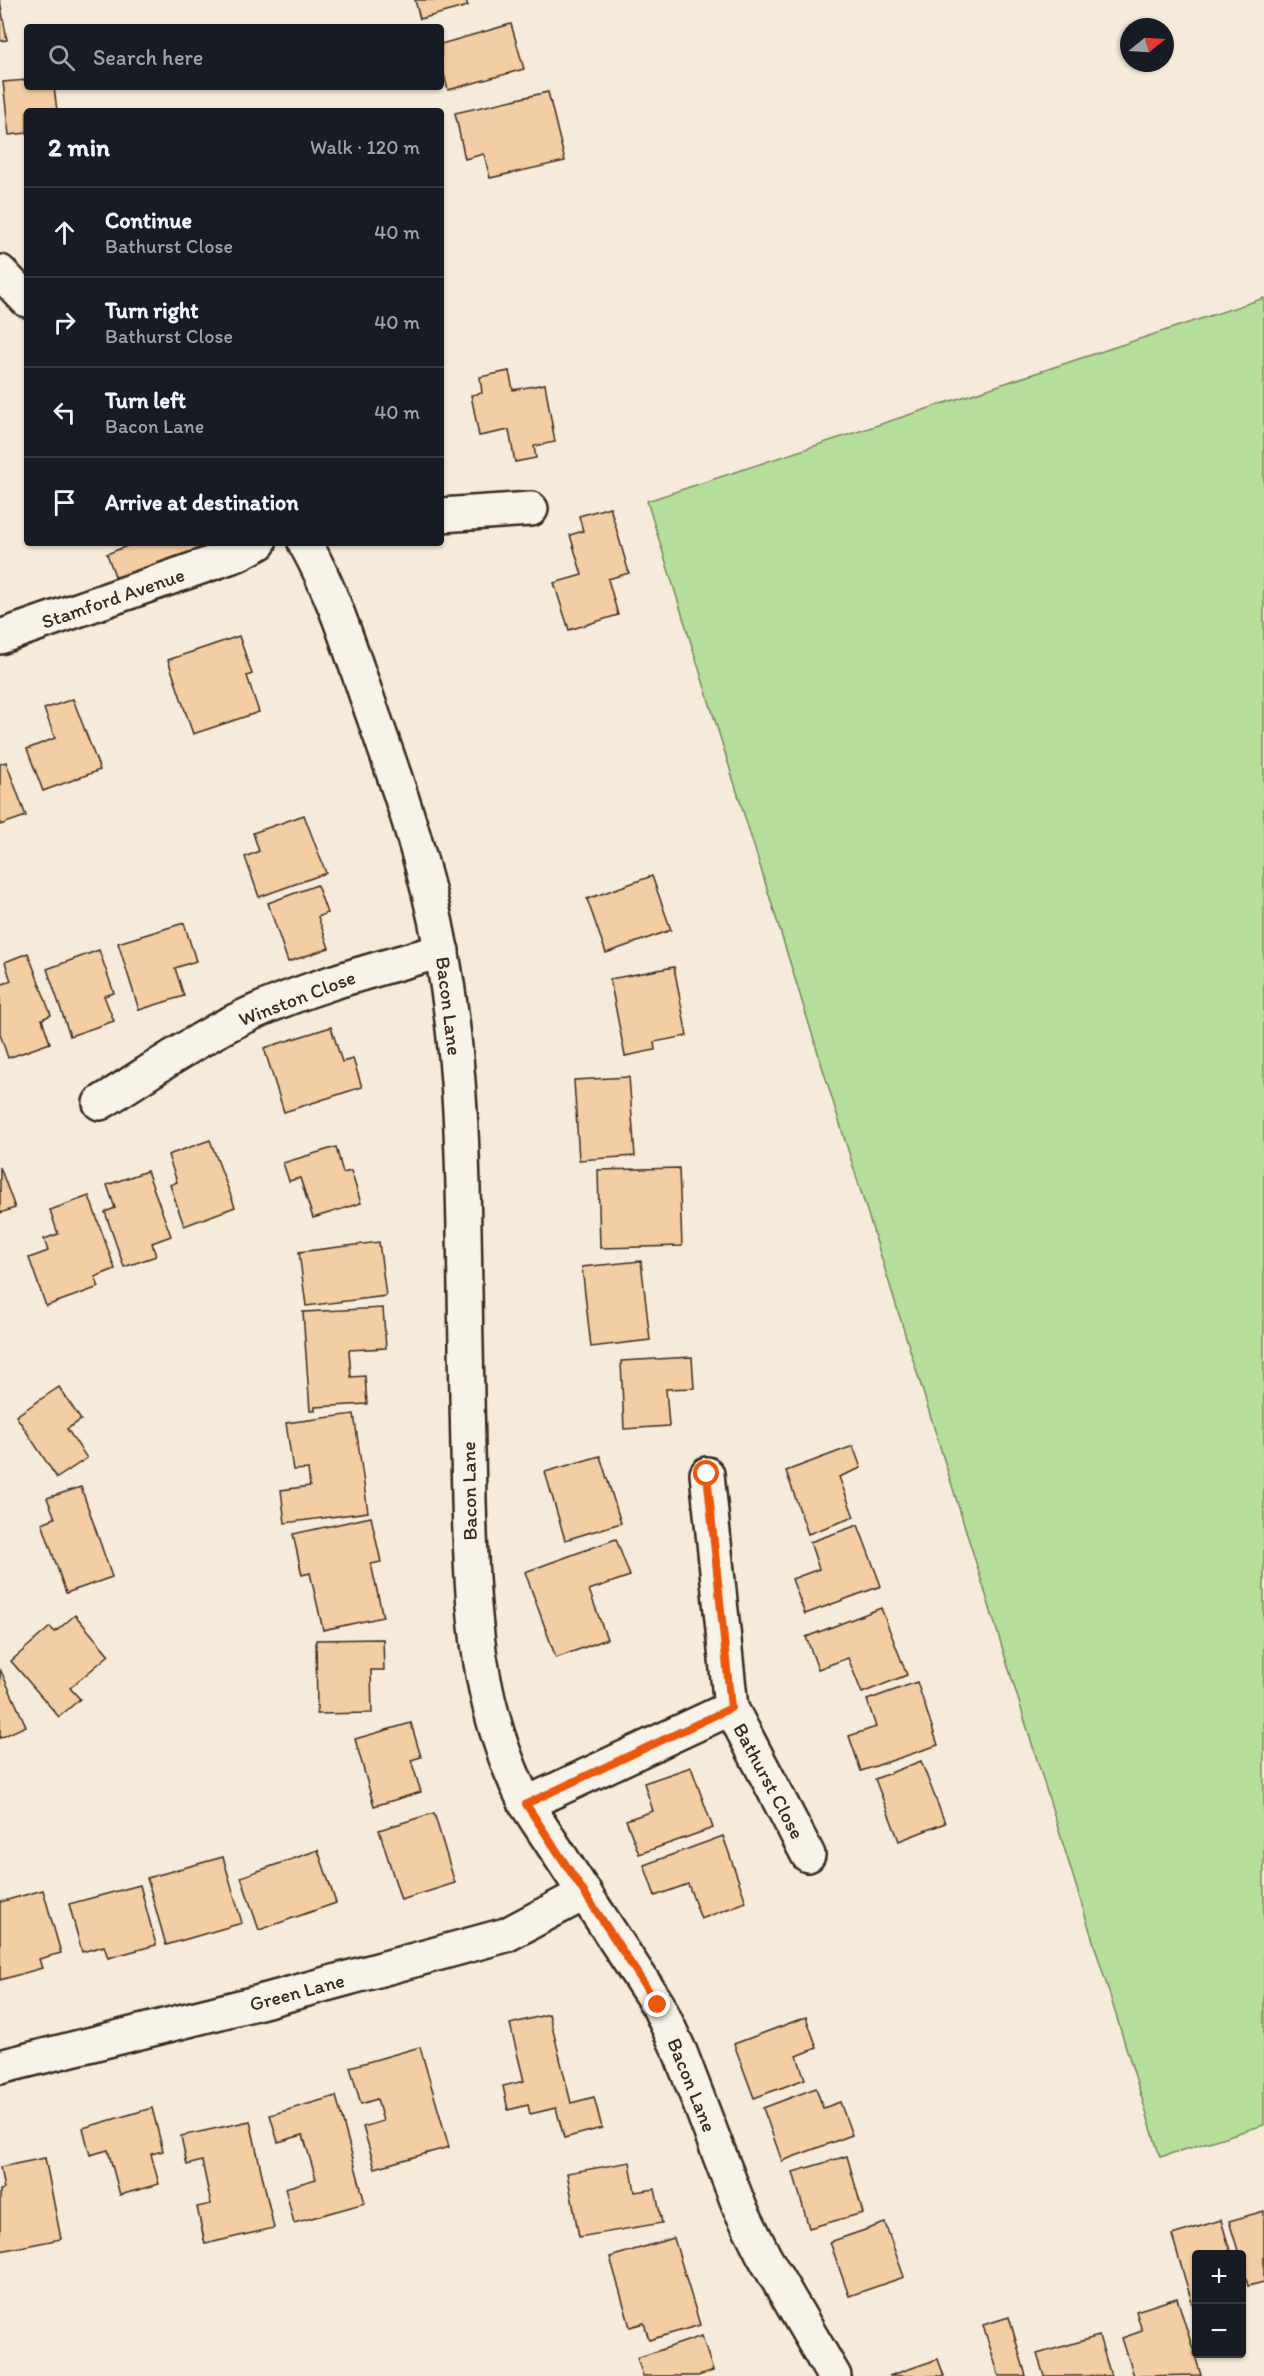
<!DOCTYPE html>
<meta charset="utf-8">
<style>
:root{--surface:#171b24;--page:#20242c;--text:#f1f3f6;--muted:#9ea1a6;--line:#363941}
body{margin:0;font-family:Itim,sans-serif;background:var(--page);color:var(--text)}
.controls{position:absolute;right:18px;bottom:18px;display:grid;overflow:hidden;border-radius:6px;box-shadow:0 2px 4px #0004}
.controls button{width:54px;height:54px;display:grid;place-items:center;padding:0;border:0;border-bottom:2px solid var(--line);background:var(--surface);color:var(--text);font:30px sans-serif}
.compass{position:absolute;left:1120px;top:18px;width:54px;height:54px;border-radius:50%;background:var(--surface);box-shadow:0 2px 4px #0004;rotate:72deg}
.stop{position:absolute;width:18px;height:18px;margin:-14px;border:4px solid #ea580c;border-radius:50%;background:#fff}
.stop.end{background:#ea580c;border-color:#fff;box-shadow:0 2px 6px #0008}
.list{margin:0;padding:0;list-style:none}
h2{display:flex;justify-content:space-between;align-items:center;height:78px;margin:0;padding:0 24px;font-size:26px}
h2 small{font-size:20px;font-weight:400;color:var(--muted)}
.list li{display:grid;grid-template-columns:39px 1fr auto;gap:18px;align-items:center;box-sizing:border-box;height:90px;padding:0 24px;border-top:2px solid var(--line)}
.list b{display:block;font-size:22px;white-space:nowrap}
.list p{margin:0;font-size:20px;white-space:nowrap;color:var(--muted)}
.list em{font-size:20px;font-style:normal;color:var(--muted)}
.icon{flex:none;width:33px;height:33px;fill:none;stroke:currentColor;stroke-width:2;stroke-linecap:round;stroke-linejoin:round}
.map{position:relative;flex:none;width:1264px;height:2376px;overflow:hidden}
.search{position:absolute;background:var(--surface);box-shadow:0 2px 4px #0004;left:24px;top:24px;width:420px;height:66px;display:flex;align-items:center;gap:15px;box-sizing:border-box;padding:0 21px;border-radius:6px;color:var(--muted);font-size:22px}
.panel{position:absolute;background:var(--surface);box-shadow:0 2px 4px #0004;left:24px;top:108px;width:420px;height:438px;border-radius:6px}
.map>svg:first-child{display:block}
.green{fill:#b4de9a;stroke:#78845c;stroke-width:1.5}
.building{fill:#f3cda3;stroke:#3b2a1e;stroke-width:1.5}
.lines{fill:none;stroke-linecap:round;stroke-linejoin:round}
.street-casing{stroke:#3b2a1e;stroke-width:38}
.street{stroke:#f7f3e8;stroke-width:33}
.route{stroke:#ea580c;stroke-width:8}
.labels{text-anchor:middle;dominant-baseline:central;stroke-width:4.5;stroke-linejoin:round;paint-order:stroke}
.street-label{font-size:20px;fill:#3b2a1e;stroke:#f7f3e8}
</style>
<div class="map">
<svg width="1264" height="2376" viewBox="0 0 1264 2376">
<rect width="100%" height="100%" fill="#f6ebda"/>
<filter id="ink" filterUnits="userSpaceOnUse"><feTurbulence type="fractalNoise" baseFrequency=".0167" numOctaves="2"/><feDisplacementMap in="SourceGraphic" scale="12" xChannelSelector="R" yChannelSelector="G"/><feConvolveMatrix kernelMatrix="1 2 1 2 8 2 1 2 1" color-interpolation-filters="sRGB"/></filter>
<g filter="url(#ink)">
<polygon class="green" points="1264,298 1264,2125 1160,2157 647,501"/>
<g class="building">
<polygon points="415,0 466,0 468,6 420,19"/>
<polygon points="0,1 7,40 0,41"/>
<polygon points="511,24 524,69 448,90 441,63 441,44"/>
<polygon points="27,80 27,87 54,87 57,111 27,111 27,133 9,135 3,82"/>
<polygon points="548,92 565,161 490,178 484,154 465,159 455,113"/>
<polygon points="509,371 513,390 545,384 555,442 534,446 536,458 515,462 509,430 479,436 471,395 482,393 480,377"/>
<polygon points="610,507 629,573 608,579 618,615 569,630 554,583 582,575 570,535 583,531 579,516"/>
<polygon points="134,543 205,543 209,554 119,587 107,554"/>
<polygon points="239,636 252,674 247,676 259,712 193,734 168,660"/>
<polygon points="73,699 100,770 43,791 27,749 55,738 44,709"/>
<polygon points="6,762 26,816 0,825 0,764"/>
<polygon points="304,815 326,873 259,897 245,857 259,851 253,833"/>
<polygon points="652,876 671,930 606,953 587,899"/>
<polygon points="317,885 327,913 318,917 329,948 288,962 268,903"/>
<polygon points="184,923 196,961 175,968 184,996 139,1010 118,943"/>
<polygon points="99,950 114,993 104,996 114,1021 70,1036 47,969"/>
<polygon points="28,953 51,1015 42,1019 50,1043 8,1058 0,1034 0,985 11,981 5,962"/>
<polygon points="674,967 687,1036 654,1042 655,1050 625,1056 610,979"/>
<polygon points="331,1027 342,1062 353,1059 362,1087 284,1112 264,1048"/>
<polygon points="629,1077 635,1156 579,1160 574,1080"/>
<polygon points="210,1140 235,1207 184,1226 170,1185 177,1182 168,1155"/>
<polygon points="336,1147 343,1173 351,1171 361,1203 313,1218 300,1178 289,1181 283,1163"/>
<polygon points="0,1167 15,1208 0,1213"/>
<polygon points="679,1168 682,1246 600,1248 598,1170"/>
<polygon points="147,1171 171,1236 152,1243 156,1256 124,1267 105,1212 115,1208 107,1185"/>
<polygon points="89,1196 115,1269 95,1277 99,1287 46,1306 29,1258 48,1251 44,1239 58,1234 50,1210"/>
<polygon points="379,1242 386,1296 306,1306 299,1252"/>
<polygon points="641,1261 650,1340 591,1347 582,1267"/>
<polygon points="383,1308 386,1348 349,1350 351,1377 365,1376 367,1404 315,1407 315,1411 310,1411 303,1312"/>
<polygon points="692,1357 694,1388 666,1389 669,1426 624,1429 621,1361"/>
<polygon points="59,1387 81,1420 67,1429 87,1458 57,1478 16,1416"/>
<polygon points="354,1414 368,1512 285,1523 281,1490 310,1486 308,1469 293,1470 286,1423"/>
<polygon points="853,1446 861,1468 839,1477 854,1517 808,1534 786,1471"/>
<polygon points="600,1456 621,1523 565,1540 545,1472"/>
<polygon points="81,1487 112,1577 66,1593 42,1523 55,1518 47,1498"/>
<polygon points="371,1517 381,1562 371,1564 383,1617 323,1630 310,1573 302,1575 293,1534"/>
<polygon points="858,1525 881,1586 805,1614 792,1579 819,1569 810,1542"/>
<polygon points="616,1539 630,1576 589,1590 607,1639 556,1658 525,1572"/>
<polygon points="881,1608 907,1675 862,1693 848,1658 818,1669 806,1637"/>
<polygon points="75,1615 109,1655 70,1688 80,1699 59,1717 11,1661 50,1627 55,1632"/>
<polygon points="383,1639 384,1670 371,1670 372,1713 317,1714 316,1640"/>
<polygon points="0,1669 26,1726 0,1738"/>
<polygon points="917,1682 938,1745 861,1771 849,1736 876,1727 867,1700"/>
<polygon points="411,1723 421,1757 411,1760 421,1792 374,1806 355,1739"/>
<polygon points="921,1761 945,1823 899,1841 875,1779"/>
<polygon points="691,1767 713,1828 639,1854 626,1820 653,1811 644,1783"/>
<polygon points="434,1813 455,1883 401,1900 379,1830"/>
<polygon points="723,1836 746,1902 701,1919 688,1884 655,1896 644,1865"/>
<polygon points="318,1850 336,1903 259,1930 241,1877"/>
<polygon points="223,1857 242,1923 166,1945 147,1878"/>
<polygon points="140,1885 156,1945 108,1958 104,1946 82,1952 69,1904"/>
<polygon points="43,1890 61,1953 39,1959 42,1968 0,1980 0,1902"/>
<polygon points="549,2014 571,2103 594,2097 602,2128 564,2138 556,2108 530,2114 528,2105 508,2110 503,2086 524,2081 510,2024"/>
<polygon points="806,2017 817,2048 797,2056 805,2079 754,2098 734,2044"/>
<polygon points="420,2047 449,2147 375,2168 363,2127 383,2121 377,2099 361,2104 350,2067"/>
<polygon points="816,2088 823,2108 840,2102 852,2135 782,2161 763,2108"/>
<polygon points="336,2096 365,2203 294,2223 285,2188 316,2179 303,2135 278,2142 270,2115"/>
<polygon points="152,2108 163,2151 151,2154 159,2184 120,2195 108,2150 90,2155 83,2128"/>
<polygon points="250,2121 274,2228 205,2244 197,2207 211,2204 202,2161 187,2165 181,2136"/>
<polygon points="847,2156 863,2213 809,2228 793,2172"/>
<polygon points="45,2158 61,2239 0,2251 0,2190 4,2189 0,2167"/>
<polygon points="630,2162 635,2192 655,2189 662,2223 579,2237 567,2173"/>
<polygon points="1264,2211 1264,2282 1248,2286 1242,2264 1242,2254 1239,2254 1229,2221"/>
<polygon points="1221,2220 1231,2254 1196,2254 1196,2316 1172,2235"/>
<polygon points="885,2223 904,2277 849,2296 830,2242"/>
<polygon points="674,2238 700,2325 649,2340 644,2323 630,2327 610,2257"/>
<polygon points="1177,2298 1201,2375 1134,2376 1122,2338 1142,2331 1136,2311"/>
<polygon points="1009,2317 1026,2376 999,2376 983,2325"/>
<polygon points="702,2336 713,2371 698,2376 643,2376 637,2358"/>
<polygon points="1099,2336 1111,2376 1044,2376 1037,2354"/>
<polygon points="938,2359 944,2376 889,2376"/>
</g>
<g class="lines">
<g class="street-casing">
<g id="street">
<polyline points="0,272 27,300"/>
<polyline points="441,515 531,509"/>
<path d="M305 543C335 596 352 655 372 712 400 790 426 867 441 949 466 1079 463 1213 466 1345 467 1397 468 1449 469 1501 472 1609 476 1706 526 1804L658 2005 680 2052 740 2208 764 2256 834 2376"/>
<polyline points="0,637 238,554 259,543"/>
<path d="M100 1103C141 1078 186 1046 229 1024 296 990 369 971 442 951"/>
<polyline points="707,1474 731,1708 808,1855"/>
<polyline points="526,1804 731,1708"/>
<polyline points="0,2067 260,2002 506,1935 585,1893"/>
</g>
</g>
<use href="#street" class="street"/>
</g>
</g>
<g class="lines" filter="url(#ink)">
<polyline class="route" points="658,2005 526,1804 731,1708 707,1474"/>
</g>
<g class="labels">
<g class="street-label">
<text transform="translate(113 598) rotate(-19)">Stamford Avenue</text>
<text transform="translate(297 998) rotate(-21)">Winston Close</text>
<text transform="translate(449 1006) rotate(83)">Bacon Lane</text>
<text transform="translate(469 1491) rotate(-91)">Bacon Lane</text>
<text transform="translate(769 1781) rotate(62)">Bathurst Close</text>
<text transform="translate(297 1992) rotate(-15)">Green Lane</text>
<text transform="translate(692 2085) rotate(68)">Bacon Lane</text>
</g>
</g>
</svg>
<div class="controls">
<button>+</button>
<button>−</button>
</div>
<svg class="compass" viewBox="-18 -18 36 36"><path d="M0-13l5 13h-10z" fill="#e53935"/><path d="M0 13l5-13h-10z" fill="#9ea1a6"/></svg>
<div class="stop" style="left:707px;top:1474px"></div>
<div class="stop end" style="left:658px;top:2005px"></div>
<div class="search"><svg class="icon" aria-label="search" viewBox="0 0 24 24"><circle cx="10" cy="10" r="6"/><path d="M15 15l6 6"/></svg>Search here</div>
<section class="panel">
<h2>2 min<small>Walk · 120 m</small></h2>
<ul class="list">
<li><svg class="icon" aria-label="ahead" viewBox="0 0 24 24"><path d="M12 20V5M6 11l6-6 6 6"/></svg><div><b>Continue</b><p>Bathurst Close</p></div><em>40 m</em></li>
<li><svg class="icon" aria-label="right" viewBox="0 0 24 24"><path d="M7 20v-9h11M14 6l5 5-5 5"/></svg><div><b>Turn right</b><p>Bathurst Close</p></div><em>40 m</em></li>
<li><svg class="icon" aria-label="left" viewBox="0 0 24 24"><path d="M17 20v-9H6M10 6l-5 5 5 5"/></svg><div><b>Turn left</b><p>Bacon Lane</p></div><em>40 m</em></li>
<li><svg class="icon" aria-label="arrive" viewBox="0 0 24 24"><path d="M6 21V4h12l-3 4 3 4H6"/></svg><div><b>Arrive at destination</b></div></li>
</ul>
</section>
</div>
